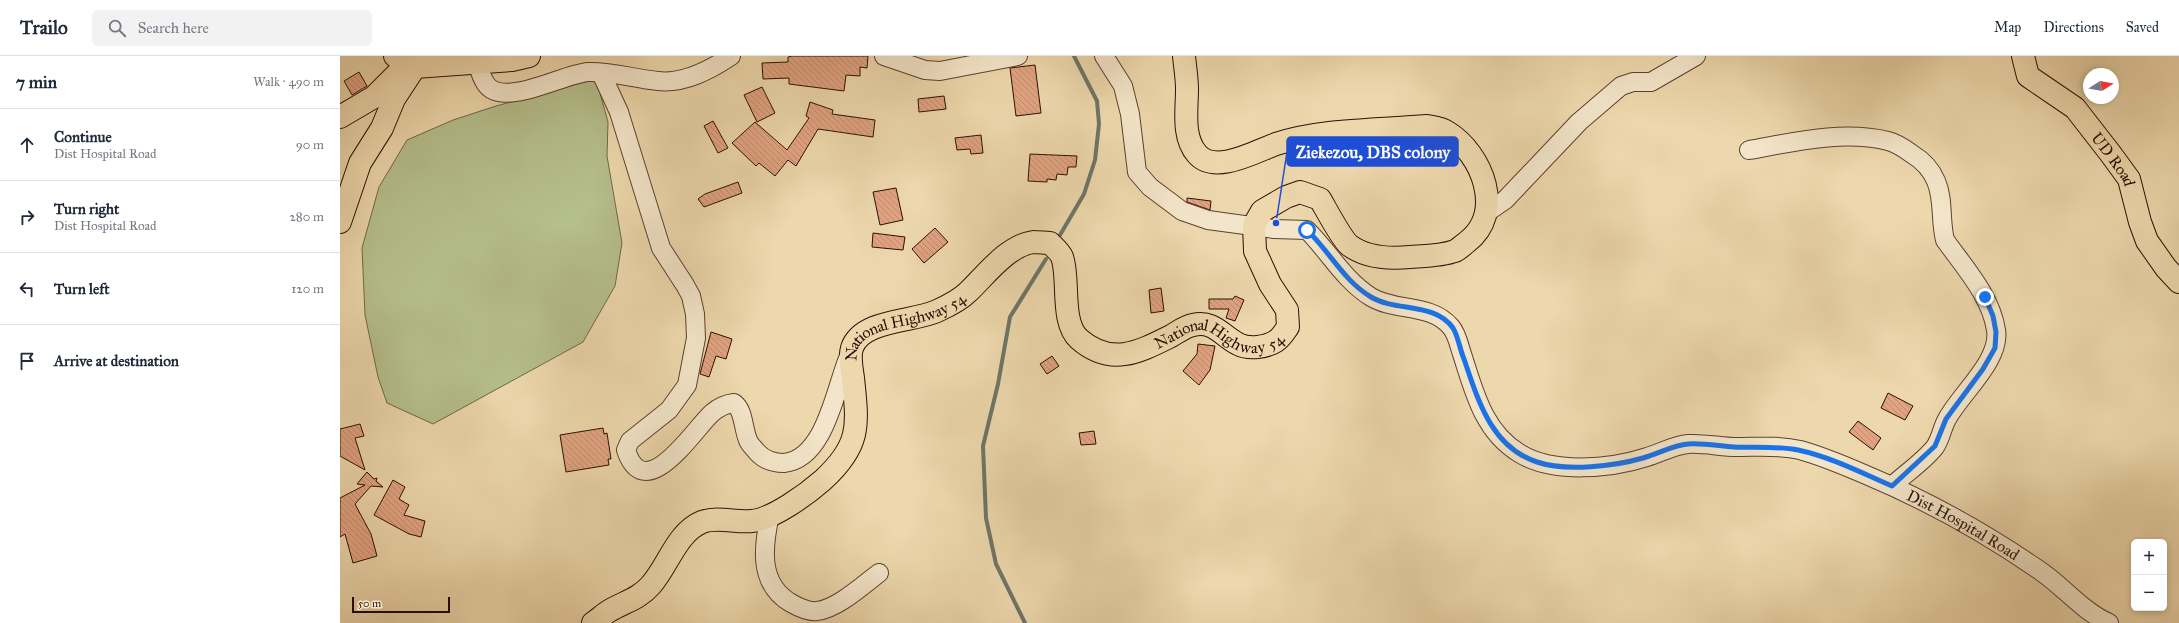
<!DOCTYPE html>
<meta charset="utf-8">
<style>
:root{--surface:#fff;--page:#f2f2f3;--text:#1f2937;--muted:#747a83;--line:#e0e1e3}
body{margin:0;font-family:"IM FELL Great Primer",serif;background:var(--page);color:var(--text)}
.controls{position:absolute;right:12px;bottom:12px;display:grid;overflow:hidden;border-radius:6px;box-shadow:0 2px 6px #0003}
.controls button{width:36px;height:36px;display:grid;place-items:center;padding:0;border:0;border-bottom:1px solid var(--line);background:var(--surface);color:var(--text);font:20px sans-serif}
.compass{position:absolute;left:1743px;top:12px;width:36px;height:36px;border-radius:50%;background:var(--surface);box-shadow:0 2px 6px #0003;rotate:79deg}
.scale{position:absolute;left:12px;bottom:10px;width:98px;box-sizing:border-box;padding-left:4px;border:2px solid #2c0f04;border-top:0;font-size:11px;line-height:14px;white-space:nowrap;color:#2c0f04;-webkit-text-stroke:3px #f3e5c9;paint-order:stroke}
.stop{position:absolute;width:12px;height:12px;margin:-9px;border:3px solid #1a73e8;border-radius:50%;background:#fff}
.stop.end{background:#1a73e8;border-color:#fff;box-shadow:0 1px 4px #0008}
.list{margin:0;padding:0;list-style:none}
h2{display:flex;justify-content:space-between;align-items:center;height:52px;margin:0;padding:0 16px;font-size:17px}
h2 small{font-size:13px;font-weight:400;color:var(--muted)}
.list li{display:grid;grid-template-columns:26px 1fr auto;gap:12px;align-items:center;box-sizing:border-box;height:72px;padding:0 16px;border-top:1px solid var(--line)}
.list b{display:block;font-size:15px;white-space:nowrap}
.list p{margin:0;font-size:13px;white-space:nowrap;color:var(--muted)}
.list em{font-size:13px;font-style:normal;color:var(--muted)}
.icon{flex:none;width:22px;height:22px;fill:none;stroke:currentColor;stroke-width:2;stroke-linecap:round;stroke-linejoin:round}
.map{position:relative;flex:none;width:1839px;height:567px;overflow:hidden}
header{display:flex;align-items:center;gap:24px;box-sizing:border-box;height:56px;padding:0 20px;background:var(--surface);border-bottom:1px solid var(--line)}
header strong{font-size:19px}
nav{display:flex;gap:22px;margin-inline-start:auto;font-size:14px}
.search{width:280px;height:36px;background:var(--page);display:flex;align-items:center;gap:10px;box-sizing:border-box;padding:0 14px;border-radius:6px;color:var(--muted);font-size:15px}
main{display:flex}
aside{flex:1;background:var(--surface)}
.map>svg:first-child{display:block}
.green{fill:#b5bf8c;stroke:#706748}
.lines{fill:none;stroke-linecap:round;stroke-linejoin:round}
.stream{stroke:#6d7668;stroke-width:4}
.building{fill:url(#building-back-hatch);stroke:#2c0f04}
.minor-casing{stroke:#5c412e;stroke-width:20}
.major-casing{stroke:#2c0f04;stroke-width:24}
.highway-casing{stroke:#2c0f04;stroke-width:24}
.minor{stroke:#f3e5c9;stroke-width:18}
.major{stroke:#edd7ac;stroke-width:22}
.highway{stroke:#edd7ac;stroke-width:22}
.route{stroke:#1a73e8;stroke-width:5}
.labels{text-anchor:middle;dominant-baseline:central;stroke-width:3;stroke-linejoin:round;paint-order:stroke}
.street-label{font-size:16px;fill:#2c0f04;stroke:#f3e5c9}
.leader{fill:none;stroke:#1d4ed8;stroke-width:1.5}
.callout-dot{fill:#1d4ed8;stroke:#f3e5c9;stroke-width:1.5}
.callout{fill:#1d4ed8;stroke:#1d4ed8;stroke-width:1.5}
.callout-label{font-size:17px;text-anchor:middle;font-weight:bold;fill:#fff}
</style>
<header>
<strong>Trailo</strong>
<div class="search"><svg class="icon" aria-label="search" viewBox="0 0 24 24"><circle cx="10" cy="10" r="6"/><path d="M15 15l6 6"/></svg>Search here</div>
<nav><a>Map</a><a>Directions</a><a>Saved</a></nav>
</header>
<main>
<aside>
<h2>7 min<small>Walk · 490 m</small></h2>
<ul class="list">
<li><svg class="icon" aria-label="ahead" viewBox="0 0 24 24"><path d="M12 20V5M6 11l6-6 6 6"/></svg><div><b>Continue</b><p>Dist Hospital Road</p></div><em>90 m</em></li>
<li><svg class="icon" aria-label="right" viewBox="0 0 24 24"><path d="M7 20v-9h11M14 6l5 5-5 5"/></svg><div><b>Turn right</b><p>Dist Hospital Road</p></div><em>280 m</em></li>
<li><svg class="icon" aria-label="left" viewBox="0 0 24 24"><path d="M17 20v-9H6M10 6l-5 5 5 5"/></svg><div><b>Turn left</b></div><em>120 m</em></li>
<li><svg class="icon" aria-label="arrive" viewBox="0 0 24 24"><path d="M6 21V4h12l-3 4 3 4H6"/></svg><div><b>Arrive at destination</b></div></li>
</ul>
</aside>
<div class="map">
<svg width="1839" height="567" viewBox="0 0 1839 567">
<defs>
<pattern id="building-back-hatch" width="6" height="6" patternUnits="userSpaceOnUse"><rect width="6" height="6" fill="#e1a381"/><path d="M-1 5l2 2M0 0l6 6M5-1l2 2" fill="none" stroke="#c18b6e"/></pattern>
</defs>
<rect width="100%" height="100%" fill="#edd7ac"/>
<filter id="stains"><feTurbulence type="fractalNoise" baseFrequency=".005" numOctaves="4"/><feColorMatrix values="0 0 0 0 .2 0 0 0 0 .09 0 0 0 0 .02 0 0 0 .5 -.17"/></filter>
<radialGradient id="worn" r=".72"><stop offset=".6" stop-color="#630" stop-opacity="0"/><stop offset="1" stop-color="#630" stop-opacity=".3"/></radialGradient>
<polygon class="green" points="256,23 268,66 267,100 282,187 275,230 243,286 93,368 47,347 38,321 25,259 22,192 39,131 67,84 113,64 156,50"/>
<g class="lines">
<g class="stream">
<polyline points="720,179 744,138 755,104 759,68 757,45 734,0"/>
<polyline points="685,567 656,508 646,462 643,390 658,328 670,261 706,203"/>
</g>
</g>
<g class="building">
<polygon points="452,0 528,0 527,12 520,11 520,20 506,19 504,35 449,28 449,22 423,23 422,7 448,6 448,1"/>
<polygon points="695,9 701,57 676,60 670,12"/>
<polygon points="19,16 27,30 12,39 4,25"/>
<polygon points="422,31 435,57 417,66 404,39"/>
<polygon points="604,40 606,53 579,56 578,43"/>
<polygon points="470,46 493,54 492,58 535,64 533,81 478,73 456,110 448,104 435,120 419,107 416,110 392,87 415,66 447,94 469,62 466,60"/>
<polygon points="373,65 388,92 378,97 364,70"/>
<polygon points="641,79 643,97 631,98 630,93 617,94 615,82"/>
<polygon points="690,98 737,100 736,111 728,111 727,119 717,118 716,124 707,123 707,126 688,125"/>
<polygon points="398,126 402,137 364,151 358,143 365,138"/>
<polygon points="556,132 563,164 540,169 533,136"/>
<polygon points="847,142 871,145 870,154 847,146"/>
<polygon points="595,172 608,186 584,207 572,193"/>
<polygon points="533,177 565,181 563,194 532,191"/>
<polygon points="821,232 824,255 811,257 809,234"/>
<polygon points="895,240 904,244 895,265 886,262 889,253 869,253 869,243 893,243"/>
<polygon points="371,276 392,283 386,303 376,300 369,321 360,318"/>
<polygon points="858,288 875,290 870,314 859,329 843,315 857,298"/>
<polygon points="712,300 719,310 707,318 700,308"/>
<polygon points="1548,337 1573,350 1565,364 1541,352"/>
<polygon points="1518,365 1541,382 1533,394 1509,376"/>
<polygon points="20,368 24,380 15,382 25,414 0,400 0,373"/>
<polygon points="263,372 264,378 267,377 271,403 268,403 269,409 226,416 220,379"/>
<polygon points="754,375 756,388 741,389 739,377"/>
<polygon points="27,416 34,423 37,422 36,425 43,431 31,430 15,448 31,478 37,500 13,507 5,478 0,481 0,442 25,429 17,428"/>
<polygon points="53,424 65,431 59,443 69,449 64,459 85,465 81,481 69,478 34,459"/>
</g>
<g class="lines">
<g class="minor-casing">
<g id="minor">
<polyline points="544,0 585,14 600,15 678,0"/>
<path id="s1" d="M764 0 783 30 790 58 797 116 810 131 842 155 868 164 934 173 967 174C989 196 1004 224 1031 241 1056 256 1091 247 1111 271 1117 278 1119 289 1122 298 1134 335 1143 375 1179 397 1212 418 1270 413 1307 401 1320 397 1335 389 1348 388 1365 387 1381 391 1397 391 1418 391 1439 389 1460 394 1482 400 1503 409 1524 418 1586 444 1644 476 1699 514 1723 530 1742 555 1769 567"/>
<path d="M137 7C140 15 143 28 151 33 173 47 224 18 248 16 271 15 295 23 318 25 344 28 370 14 391 0"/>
<path d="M261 17 279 56 321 192 345 229 351 240 355 258 356 282 347 329 329 354 290 385 286 394C305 452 354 373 372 357 379 351 385 348 394 347 404 354 403 373 408 384 409 388 414 392 417 396 424 404 433 407 444 407 486 403 496 329 509 300"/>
<path d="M1409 94C1454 86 1503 74 1548 85 1557 87 1565 93 1572 98 1582 104 1591 113 1596 125 1604 143 1600 165 1605 184 1624 211 1651 240 1656 274 1661 304 1621 337 1607 363 1602 372 1601 382 1595 391 1584 405 1566 417 1552 430"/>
<polyline points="1146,157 1165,144 1239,66 1281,30 1293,26 1311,26 1356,0"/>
<path d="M430 459C423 490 418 528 451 547 458 551 469 556 477 555 497 553 523 529 539 517"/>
</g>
</g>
<g class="major-casing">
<g id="major">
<path id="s2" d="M1683 0 1688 20 1735 52 1770 97 1789 123 1800 166 1807 185 1826 212 1839 226"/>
<polyline points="0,61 34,41 65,10"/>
<polyline points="0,166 20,107 42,72 54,43 75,11"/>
</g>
</g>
<g class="highway-casing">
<g id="highway">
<polyline points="55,0 75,11 172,4 189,0"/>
<path id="s3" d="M253 567C259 563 264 558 269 555 284 546 299 543 311 529 328 510 337 476 362 466 378 460 396 467 412 465 433 463 467 438 483 424 521 389 518 370 513 322 512 314 509 301 512 292 522 263 574 266 597 255 608 250 620 244 628 236 646 219 667 190 693 186 699 186 705 187 710 187 714 191 720 196 722 201 730 222 720 266 739 283 771 311 799 296 831 280 838 276 846 270 853 269 874 264 882 280 898 288 909 294 927 291 936 285 941 282 945 275 948 271L947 254 930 228 915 195 914 169 922 155 946 141 960 136 980 143C986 153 1001 182 1009 189 1026 202 1049 203 1070 201 1084 200 1101 200 1115 195 1119 193 1123 189 1127 186 1165 157 1143 98 1107 76 1102 72 1093 71 1087 70 1039 74 982 73 936 88 916 95 875 119 857 98 842 81 847 54 847 33 847 22 845 11 844 0"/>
</g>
</g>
<use href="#minor" class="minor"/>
<use href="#major" class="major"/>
<use href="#highway" class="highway"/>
</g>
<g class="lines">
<path class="route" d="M967 174C990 196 1004 225 1031 241 1056 256 1095 246 1113 272 1118 280 1120 294 1124 303 1138 344 1151 391 1197 406 1226 416 1275 410 1303 402 1318 398 1333 389 1348 388 1363 387 1379 390 1394 391 1416 392 1437 390 1458 394 1491 401 1522 417 1552 430L1595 390 1606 363 1643 313 1655 292 1656 276 1653 260 1645 241"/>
</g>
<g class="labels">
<g class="street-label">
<text stroke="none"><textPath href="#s2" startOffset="142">UD Road</textPath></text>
<text stroke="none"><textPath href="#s3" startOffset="485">National Highway 54</textPath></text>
<text stroke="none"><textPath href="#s3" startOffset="917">National Highway 54</textPath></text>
<text stroke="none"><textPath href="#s1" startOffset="1103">Dist Hospital Road</textPath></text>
</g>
</g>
<path class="leader" d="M936 167L947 96"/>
<circle class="callout-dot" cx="936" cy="167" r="4"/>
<rect class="callout" x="947" y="81" width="171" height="29" rx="4"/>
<g class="callout-label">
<text x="1033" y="102">Ziekezou, DBS colony</text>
</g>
<rect width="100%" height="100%" filter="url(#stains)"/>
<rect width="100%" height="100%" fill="url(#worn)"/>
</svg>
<div class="controls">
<button>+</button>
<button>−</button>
</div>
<svg class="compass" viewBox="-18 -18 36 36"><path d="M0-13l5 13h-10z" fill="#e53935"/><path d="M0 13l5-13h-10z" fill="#747a83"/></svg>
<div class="scale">50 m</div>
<div class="stop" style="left:967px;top:174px"></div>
<div class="stop end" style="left:1645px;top:241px"></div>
</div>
</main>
